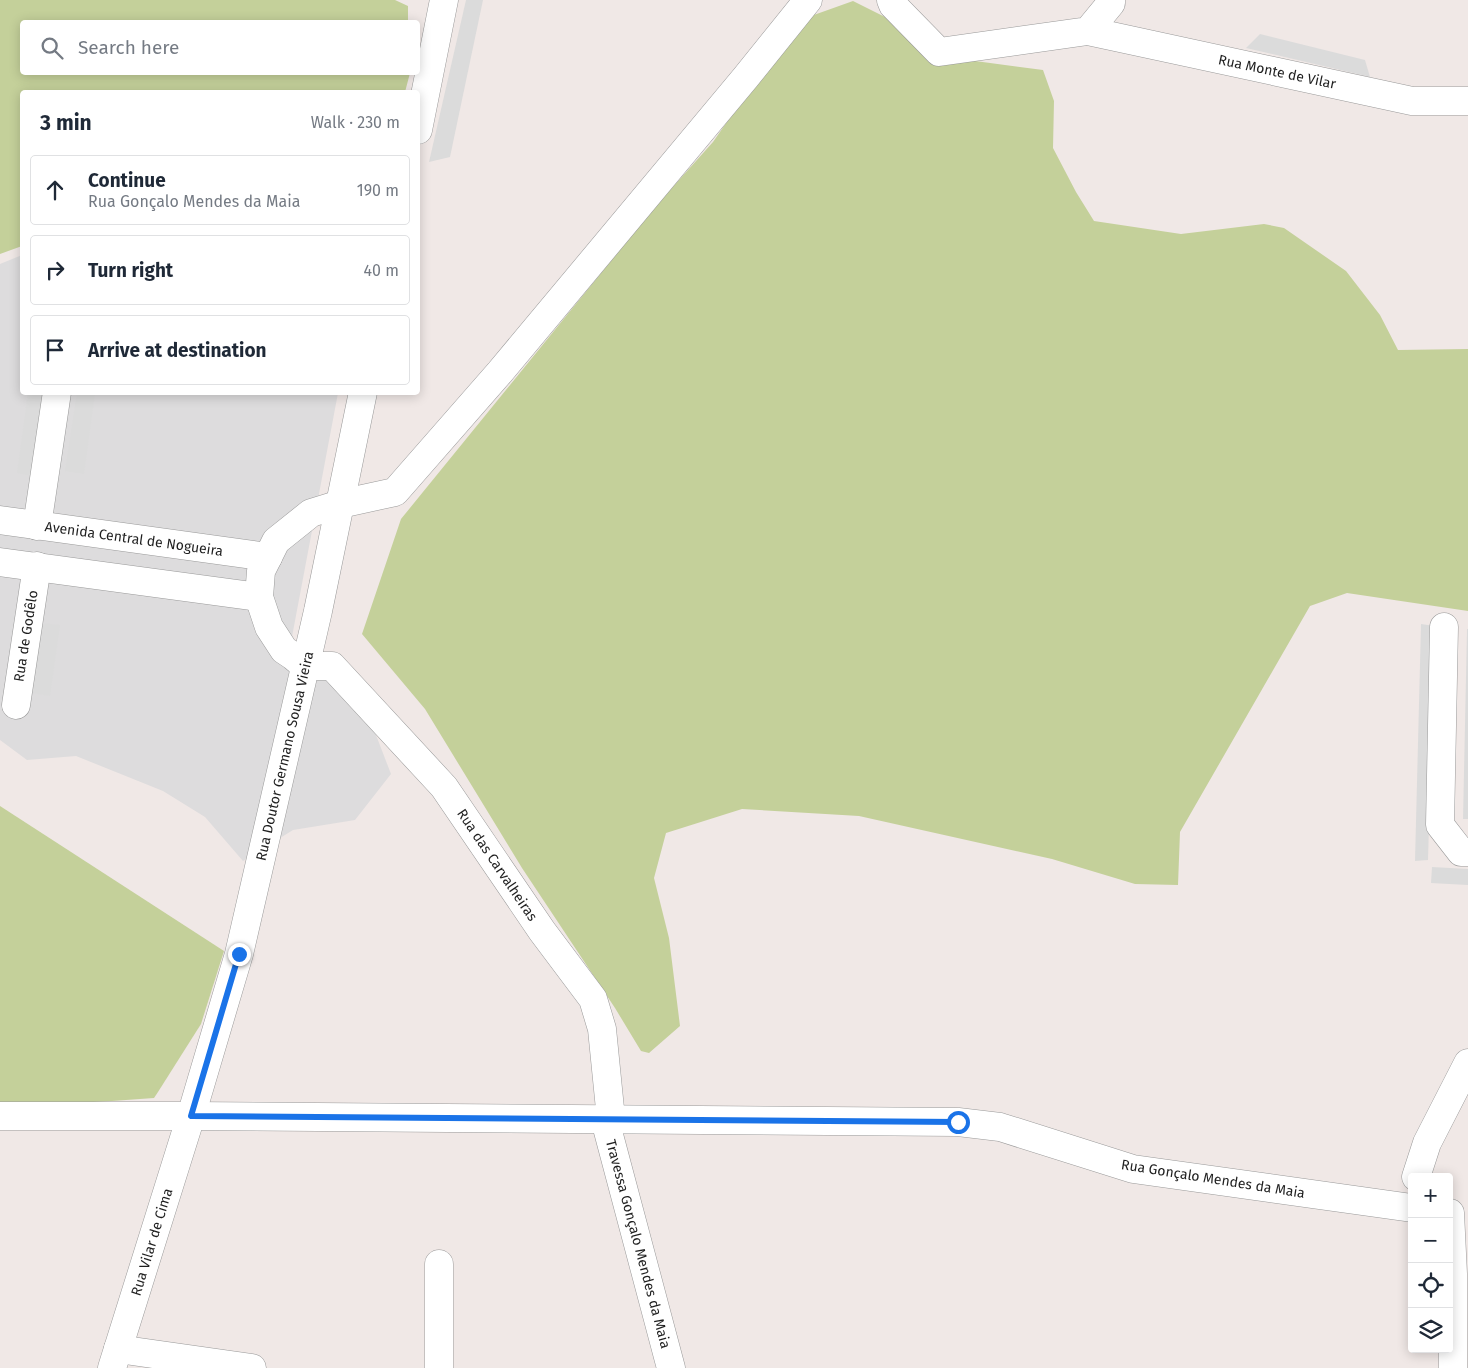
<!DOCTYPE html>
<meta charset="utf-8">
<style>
:root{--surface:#fff;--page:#f6f6f7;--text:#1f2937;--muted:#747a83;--line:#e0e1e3}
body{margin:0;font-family:"Fira Sans",sans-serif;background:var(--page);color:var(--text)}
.controls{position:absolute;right:15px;bottom:15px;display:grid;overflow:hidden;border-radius:5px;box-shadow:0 2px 12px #0003}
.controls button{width:45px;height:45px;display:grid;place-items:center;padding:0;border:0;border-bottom:1px solid var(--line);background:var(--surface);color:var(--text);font:25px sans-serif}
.stop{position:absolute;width:15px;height:15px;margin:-11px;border:4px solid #1a73e8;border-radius:50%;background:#fff}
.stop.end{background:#1a73e8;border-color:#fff;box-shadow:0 1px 5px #0008}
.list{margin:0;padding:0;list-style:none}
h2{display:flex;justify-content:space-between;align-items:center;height:65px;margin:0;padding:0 20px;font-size:21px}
h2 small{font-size:16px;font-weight:400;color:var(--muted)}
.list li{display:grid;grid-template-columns:32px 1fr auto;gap:15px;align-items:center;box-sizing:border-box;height:70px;margin:0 10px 10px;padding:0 10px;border:1px solid var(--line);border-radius:5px}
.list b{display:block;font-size:19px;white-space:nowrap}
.list p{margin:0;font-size:16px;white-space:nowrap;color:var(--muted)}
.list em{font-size:16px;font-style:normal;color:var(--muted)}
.icon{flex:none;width:28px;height:28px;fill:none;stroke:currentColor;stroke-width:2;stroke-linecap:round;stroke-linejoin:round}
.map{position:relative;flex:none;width:1468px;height:1368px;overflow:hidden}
.search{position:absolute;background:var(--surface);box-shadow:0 2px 12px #0003;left:20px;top:20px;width:400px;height:55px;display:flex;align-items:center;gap:12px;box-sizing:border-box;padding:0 18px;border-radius:5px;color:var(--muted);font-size:19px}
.panel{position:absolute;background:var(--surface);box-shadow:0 2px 12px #0003;left:20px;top:90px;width:400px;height:305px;border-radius:5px}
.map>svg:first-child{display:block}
.residential{fill:#dddcdd}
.forest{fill:#c4d09a}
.parking{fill:#dbdbdb}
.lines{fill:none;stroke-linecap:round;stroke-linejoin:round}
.minor-casing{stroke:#999;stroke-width:29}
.minor{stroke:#fff;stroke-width:28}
.route{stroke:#1a73e8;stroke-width:6}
.labels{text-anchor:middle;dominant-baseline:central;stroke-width:4.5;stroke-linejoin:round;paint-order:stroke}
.street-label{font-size:14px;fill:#1f1f1f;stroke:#fff}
</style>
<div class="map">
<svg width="1468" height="1368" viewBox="0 0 1468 1368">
<rect width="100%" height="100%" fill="#f0e8e6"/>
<polygon class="residential" points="22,255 22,392 338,393 291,642 366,709 391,774 355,820 293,830 243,861 205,817 163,791 76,756 27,760 0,740 0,264"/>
<g class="forest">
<polygon points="0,0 395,0 408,6 408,22 22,22 22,72 410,73 405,92 22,92 22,246 0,254"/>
<polygon points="853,1 891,20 923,54 1043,70 1054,101 1053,148 1076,192 1094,221 1181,234 1264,224 1284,228 1346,271 1380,315 1398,350 1468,349 1468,611 1347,593 1310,606 1180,832 1178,885 1135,884 1052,859 859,816 742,809 666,833 654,878 669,938 680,1026 649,1053 641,1051 615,1008 522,868 425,709 362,634 401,519 654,208 713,142 797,21"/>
<polygon points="0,806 224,951 201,1024 158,1092 154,1098 112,1101 0,1107"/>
</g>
<g class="parking">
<polygon points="466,0 483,0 450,157 429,162"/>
<polygon points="1260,34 1365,60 1370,77 1246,48"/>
<polygon points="28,393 45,393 32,476 17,473"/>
<polygon points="77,393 95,393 84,474 65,471"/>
<polygon points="42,623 60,625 50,696 32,693"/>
<polygon points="1421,624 1435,626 1428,860 1415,861"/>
<polygon points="1467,629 1468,629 1468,819 1463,819"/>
<polygon points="1432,867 1468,869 1468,885 1431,883"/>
</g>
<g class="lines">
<g class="minor-casing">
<g id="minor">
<polyline points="891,0 893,5 939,52 1088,31 1111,3 1111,0"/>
<polyline points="1088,31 1412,101 1468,101"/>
<polyline points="418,130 444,0"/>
<polyline points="0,520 268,557"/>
<polyline points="37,526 57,392"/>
<polyline points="0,562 259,597"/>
<polyline points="1444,627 1440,825 1461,852 1468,852"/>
<polyline points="16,705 37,566"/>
<polyline points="0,1116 191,1116 958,1122 1000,1127 1133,1169 1412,1208"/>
<polyline points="611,1119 602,1029 593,999 542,931 444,787 332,666 305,666 293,656 284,650 269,627 259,597 261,571 276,541 311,513 340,504 395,492 500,372 746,77 808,0"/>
<polyline points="605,1120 671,1368"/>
<polyline points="1416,1177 1427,1143 1468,1063"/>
<polyline points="1450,1213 1453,1274 1453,1368"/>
<polyline points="439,1264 439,1368"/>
<polyline points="118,1349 252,1368"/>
<polyline points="112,1368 191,1116 239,954 318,611 363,392"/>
</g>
</g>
<use href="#minor" class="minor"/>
</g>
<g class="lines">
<polyline class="route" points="239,954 191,1116 958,1122"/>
</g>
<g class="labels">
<g class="street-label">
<text transform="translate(1277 72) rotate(12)">Rua Monte de Vilar</text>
<text transform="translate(134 539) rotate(8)">Avenida Central de Nogueira</text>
<text transform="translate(26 636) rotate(-81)">Rua de Godêlo</text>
<text transform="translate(285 756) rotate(-77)">Rua Doutor Germano Sousa Vieira</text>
<text transform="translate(497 865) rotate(56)">Rua das Carvalheiras</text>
<text transform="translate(1213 1179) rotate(9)">Rua Gonçalo Mendes da Maia</text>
<text transform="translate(152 1242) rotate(-73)">Rua Vilar de Cima</text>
<text transform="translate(638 1244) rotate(75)">Travessa Gonçalo Mendes da Maia</text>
</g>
</g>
</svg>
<div class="controls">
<button>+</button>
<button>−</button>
<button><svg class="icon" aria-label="locate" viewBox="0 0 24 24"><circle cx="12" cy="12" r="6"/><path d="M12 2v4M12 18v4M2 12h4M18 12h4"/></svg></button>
<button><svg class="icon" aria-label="layers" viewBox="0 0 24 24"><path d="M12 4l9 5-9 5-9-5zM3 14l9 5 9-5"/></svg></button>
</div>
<div class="stop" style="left:958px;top:1122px"></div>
<div class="stop end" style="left:239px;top:954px"></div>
<div class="search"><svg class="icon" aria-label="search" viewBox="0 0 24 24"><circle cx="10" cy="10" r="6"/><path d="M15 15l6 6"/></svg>Search here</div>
<section class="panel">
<h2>3 min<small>Walk · 230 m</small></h2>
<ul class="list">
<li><svg class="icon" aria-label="ahead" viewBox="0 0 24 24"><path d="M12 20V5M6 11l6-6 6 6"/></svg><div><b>Continue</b><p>Rua Gonçalo Mendes da Maia</p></div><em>190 m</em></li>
<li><svg class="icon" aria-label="right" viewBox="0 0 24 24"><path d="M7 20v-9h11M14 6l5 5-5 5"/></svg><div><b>Turn right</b></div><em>40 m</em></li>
<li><svg class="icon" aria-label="arrive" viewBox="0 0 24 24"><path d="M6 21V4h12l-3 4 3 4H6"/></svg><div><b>Arrive at destination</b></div></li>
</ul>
</section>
</div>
